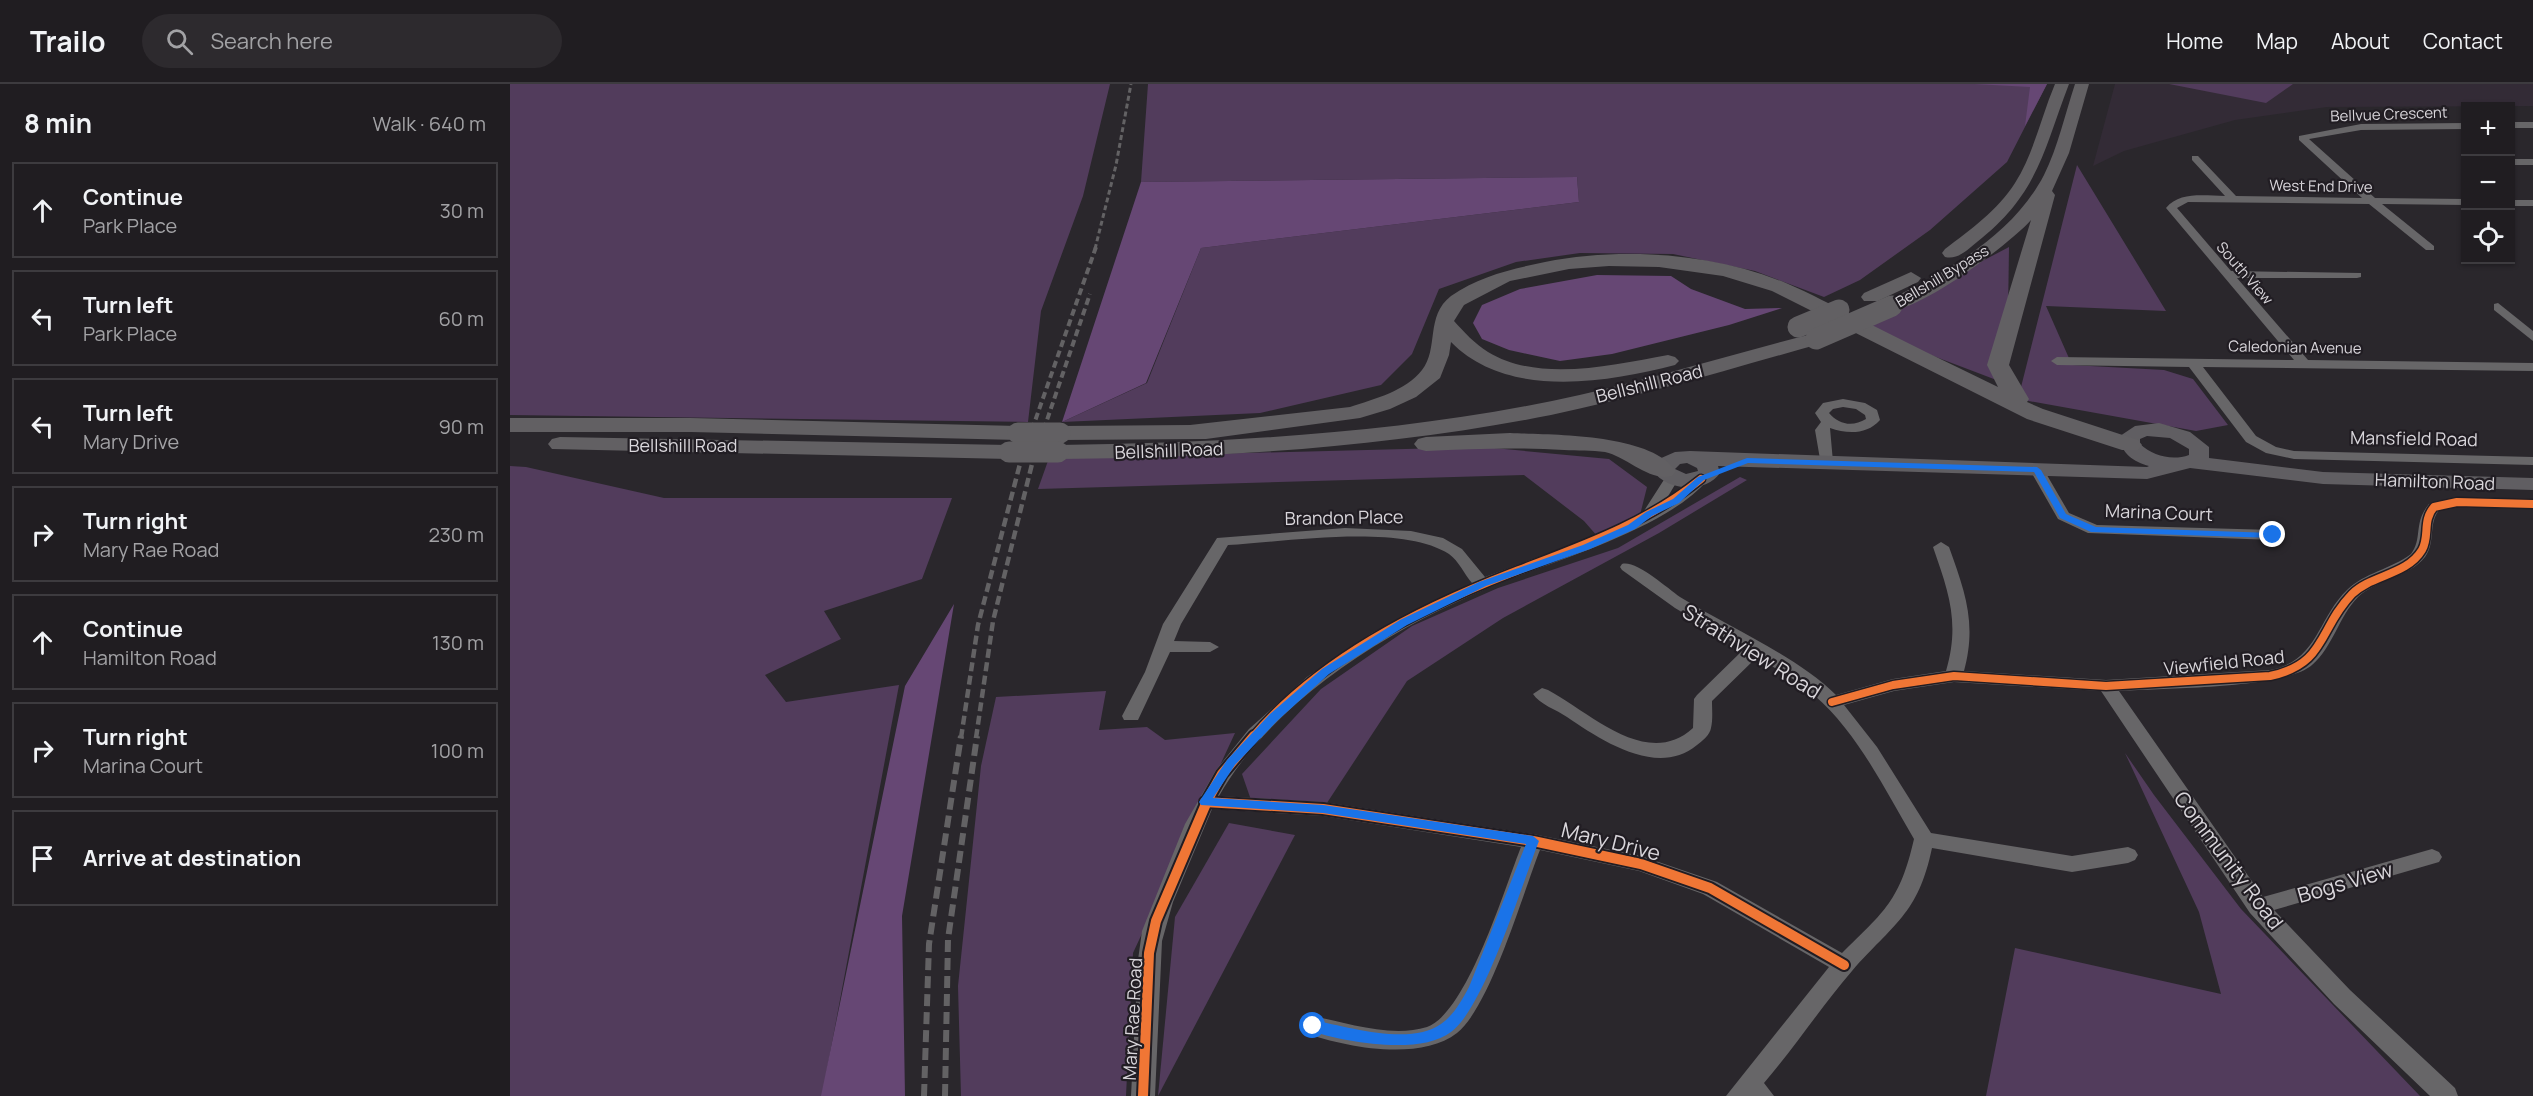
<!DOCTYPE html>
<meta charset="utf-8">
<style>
:root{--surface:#201d21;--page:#2d2a2e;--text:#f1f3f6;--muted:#a2a2a5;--line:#3d3b3f}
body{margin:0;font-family:Manrope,sans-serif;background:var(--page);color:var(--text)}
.controls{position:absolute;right:18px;top:18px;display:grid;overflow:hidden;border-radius:0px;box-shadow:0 2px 4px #0004}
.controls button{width:54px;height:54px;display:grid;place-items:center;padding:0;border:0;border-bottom:2px solid var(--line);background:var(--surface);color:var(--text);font:30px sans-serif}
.stop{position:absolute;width:18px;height:18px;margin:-14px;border:4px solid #1a73e8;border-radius:50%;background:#fff}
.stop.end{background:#1a73e8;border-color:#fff;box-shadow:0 2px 6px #0008}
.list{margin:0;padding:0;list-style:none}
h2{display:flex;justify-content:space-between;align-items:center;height:78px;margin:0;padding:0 24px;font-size:26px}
h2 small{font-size:20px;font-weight:400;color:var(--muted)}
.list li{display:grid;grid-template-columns:39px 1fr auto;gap:18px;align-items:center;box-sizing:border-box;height:96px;margin:0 12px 12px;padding:0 12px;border:2px solid var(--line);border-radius:0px}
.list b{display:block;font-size:22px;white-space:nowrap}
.list p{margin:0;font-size:20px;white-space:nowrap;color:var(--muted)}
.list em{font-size:20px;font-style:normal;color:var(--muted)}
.icon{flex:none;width:33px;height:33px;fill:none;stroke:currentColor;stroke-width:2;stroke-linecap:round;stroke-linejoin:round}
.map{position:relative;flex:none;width:2023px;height:1012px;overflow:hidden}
header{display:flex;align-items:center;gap:36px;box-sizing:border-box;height:84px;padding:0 30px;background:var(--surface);border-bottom:2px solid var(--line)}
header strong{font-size:28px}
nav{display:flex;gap:33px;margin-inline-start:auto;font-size:21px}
.search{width:420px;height:54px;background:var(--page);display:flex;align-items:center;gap:15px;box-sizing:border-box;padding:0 21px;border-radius:33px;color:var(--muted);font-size:22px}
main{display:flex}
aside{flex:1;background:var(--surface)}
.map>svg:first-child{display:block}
.built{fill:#332b36}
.green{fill:#523c5c}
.forest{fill:#664774}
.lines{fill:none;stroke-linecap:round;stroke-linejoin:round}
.minor{fill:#676668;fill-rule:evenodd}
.secondary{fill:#605e62;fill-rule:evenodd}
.trunk{fill:#626063;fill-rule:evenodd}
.rail-far3{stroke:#636264;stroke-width:3;stroke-dasharray:5 3;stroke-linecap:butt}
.rail-far2{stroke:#636264;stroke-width:4;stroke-dasharray:7 4;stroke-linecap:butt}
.rail-far1{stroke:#636264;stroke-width:4.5;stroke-dasharray:9 4.5;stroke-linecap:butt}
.rail{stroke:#636264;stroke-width:6;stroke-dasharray:12 6;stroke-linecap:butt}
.trunk-bridge{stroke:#626063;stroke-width:21}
.cycleway-far1-casing{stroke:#211d23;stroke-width:11}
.cycleway-casing{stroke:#211d23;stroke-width:14}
.cycleway-far1{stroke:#f07635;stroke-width:8}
.cycleway{stroke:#f07635;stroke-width:10}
.route{fill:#1a73e8}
.labels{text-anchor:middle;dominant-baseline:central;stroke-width:4.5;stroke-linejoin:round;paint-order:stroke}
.far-street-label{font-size:15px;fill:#d9d6db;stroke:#211d23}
.street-label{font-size:18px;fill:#d9d6db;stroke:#211d23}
.near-street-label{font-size:21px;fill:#d9d6db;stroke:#211d23}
</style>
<header>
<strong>Trailo</strong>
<div class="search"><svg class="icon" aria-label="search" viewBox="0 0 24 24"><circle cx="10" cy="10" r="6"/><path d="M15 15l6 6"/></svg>Search here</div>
<nav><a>Home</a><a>Map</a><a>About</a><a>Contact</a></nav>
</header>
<main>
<aside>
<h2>8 min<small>Walk · 640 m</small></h2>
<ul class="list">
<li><svg class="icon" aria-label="ahead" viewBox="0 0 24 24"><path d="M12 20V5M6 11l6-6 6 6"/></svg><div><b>Continue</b><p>Park Place</p></div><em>30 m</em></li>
<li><svg class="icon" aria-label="left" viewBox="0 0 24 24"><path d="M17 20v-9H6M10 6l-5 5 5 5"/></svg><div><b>Turn left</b><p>Park Place</p></div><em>60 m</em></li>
<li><svg class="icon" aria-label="left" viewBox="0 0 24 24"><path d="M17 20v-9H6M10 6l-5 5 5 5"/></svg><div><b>Turn left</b><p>Mary Drive</p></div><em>90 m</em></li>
<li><svg class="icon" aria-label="right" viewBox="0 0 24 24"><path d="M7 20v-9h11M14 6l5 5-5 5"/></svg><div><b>Turn right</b><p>Mary Rae Road</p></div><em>230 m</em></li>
<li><svg class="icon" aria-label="ahead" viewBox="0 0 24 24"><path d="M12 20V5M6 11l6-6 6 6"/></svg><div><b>Continue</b><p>Hamilton Road</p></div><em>130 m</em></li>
<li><svg class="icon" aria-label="right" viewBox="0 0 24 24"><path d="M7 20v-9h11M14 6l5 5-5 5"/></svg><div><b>Turn right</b><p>Marina Court</p></div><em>100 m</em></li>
<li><svg class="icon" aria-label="arrive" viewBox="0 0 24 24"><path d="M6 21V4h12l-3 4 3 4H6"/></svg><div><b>Arrive at destination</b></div></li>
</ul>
</aside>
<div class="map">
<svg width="2023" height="1012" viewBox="0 0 2023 1012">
<rect width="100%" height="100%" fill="#2a272c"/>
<polygon class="built" points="1605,0 2023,0 2023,22 1817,23 1725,36 1614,67 1583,82"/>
<g class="green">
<polygon points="0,0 600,0 573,112 531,227 518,338 0,331"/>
<polygon points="638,0 1537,0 1497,78 1420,146 1350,196 1314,213 1245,187 1163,170 1070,169 1006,178 929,205 902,270 871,301 750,329 552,338 637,299 691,164 1069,118 1067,93 631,98"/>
<polygon points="1659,0 1783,0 1756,19"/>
<polygon points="1567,81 1656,227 1536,222 1562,281 1654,286 1683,295 1718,341 1686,347 1508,315"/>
<polygon points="1499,163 1497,300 1347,243"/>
<polygon points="973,363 1099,375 1137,403 1130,431 1088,453 1074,437 1014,391 528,405 539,374"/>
<polygon points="0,382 16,383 154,414 442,414 412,495 314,527 331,555 255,591 276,618 389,601 312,1012 0,1012"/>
<polygon points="1230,393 1237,396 1149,449 993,534 897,597 813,725 741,716 732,690 811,605 902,542 988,504 1108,464"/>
<polygon points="596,607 589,646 637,643 655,656 725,649 623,869 616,1012 451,1012 448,902 471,682 486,613"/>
<polygon points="1615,669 1644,711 1731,825 1910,1012 1476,1012 1505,864 1711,910 1689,828"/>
<polygon points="719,739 785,751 648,1012 665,833"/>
</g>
<g class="forest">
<polygon points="1464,0 1537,0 1515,42 1520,3"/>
<polygon points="1067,93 1069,118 691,164 636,299 552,338 631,98"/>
<polygon points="1087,191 1161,192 1181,205 1235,225 1272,224 1219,241 1102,270 1050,277 999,266 972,255 963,239 972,221 1010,205"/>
<polygon points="444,520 392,832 395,1012 311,1012 395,602"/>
</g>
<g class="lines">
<g class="minor">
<rect x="2000" y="38" width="23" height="6"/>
<path d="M1956 39V45L1851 46 1799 55 1865 114 1956 115V121L1872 120 1924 162V166H1916L1859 120 1678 118 1667 124 1721 187 1851 189V193L1847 194H1727L1798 276 2023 279V287L1693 283 1746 352 1766 363 1784 367 2023 373V381L1784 375 1756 369 1736 358 1679 283 1547 281 1541 277 1547 273 1784 276 1656 124C1670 107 1695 112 1715 112L1682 76V72H1688L1726 112 1852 114 1789 56V52L1851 40Z"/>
<rect x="2000" y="75" width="23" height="6"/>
<rect x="2000" y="116" width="23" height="6"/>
<polygon points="1988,219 2023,247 2023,257 1984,226 1984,220"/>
<path d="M1333 315 1355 319 1367 326 1370 336C1357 351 1337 350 1320 344L1323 378 1316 382 1311 381 1305 346 1311 338 1305 329 1313 319ZM1333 323 1346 325 1355 331 1356 335C1343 343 1329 341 1319 329L1323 325Z"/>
<polygon points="1527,382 1534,386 1559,429 1587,441 1763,446 1771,451 1763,456 1578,449 1548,435 1520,386"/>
<path d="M1162 390 1169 394 1157 414 1186 392H1196L1198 395C1165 438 1064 471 1013 490 902 532 770 605 709 712L813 718 1023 750 1131 772 1207 798 1332 869C1375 827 1390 816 1404 755 1375 706 1348 649 1304 611 1287 596 1266 585 1247 573L1202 617C1202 625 1203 636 1201 644 1200 651 1192 657 1187 661 1147 694 1091 656 1057 633 1047 626 1029 620 1023 610L1032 604 1038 606C1081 629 1137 686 1183 644L1184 615 1187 611 1234 565 1165 524 1112 486 1110 483 1112 480C1126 476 1157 504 1170 513 1218 543 1287 572 1326 611L1383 595 1436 587C1450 539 1439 509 1423 463L1431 458 1439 463C1455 508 1467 539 1454 587L1596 596 1760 586C1808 577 1807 535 1837 506 1854 489 1881 485 1901 470 1913 454 1903 439 1919 420L1947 413 2023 415V425L1947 423 1929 426C1918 440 1926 458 1915 473 1898 494 1867 495 1848 513 1829 532 1823 563 1802 581 1775 605 1650 604 1609 607L1753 813 1922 765 1929 768 1932 773 1929 778 1764 826 1840 906 1945 1004 1948 1012H1920L1824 920 1740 829 1591 607 1444 598 1384 607 1334 621 1367 663 1421 749 1562 772 1618 763 1625 766 1628 771 1625 776 1618 779 1562 788 1422 764C1408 831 1383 840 1342 887 1311 923 1285 963 1254 999L1264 1012H1216L1319 883 1193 810 1129 787 1030 766C1013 809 980 923 947 949 910 978 835 963 795 949L791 942 795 935 803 932C838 939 881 954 917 943 957 929 995 803 1011 763L813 732 702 725 663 818 652 857 645 1012H621L628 876 632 847 675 740 706 686 739 645 797 593 862 549 962 499C954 490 949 477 939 470 891 439 775 458 718 461L671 540 664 557 700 558 709 563 700 568H660L628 636H614L612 632 635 588 653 540 707 454 835 444 901 447 933 454 952 465 975 493 1080 454 1132 430 1157 391Z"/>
</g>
<path class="secondary" d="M1649 339 1680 348 1699 363V374L1813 388 2023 394V406L1813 400 1680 384 1637 395 1208 382 1210 389C1195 410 1157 407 1143 387L1149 375 1165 368 1180 367 1637 383 1639 382C1624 378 1610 369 1610 352L1625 342ZM1637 352 1660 354 1679 365V371C1662 377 1643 372 1630 360V355ZM1177 379 1187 384 1188 387 1176 390 1165 385 1170 380Z"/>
<g class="trunk">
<path d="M1545 0H1559C1533 68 1528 110 1467 158 1457 166 1448 176 1435 173L1432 169 1435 165C1460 146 1488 126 1505 99 1524 69 1531 33 1545 0Z"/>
<path d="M1565 0H1579L1559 69 1542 107 1545 111 1499 281 1519 315 1517 318 1533 325 1628 356 1632 361 1628 366H1612L1517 335 1262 207 1213 192 1149 183 1099 182 1059 185 1000 197 954 221 944 237C954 248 965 260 978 268 1029 299 1103 281 1158 271L1165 273 1169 277 1165 281C1095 299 997 315 941 258L939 271 930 294 906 313 880 325 850 334 696 355 550 356 542 354 539 349 542 344 550 342 680 341 840 323C864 315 896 307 912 286 929 265 915 232 941 212 969 192 1002 185 1035 178 1113 163 1202 169 1276 199 1300 209 1323 222 1346 233 1393 257 1441 280 1488 303L1477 281 1521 136C1501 159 1403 233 1375 226L1372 222 1375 218C1436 187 1501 154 1534 91 1548 63 1555 30 1565 0Z"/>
<polygon points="1401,188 1411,194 1408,198 1368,217 1354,217 1351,213 1354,209"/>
<path d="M1306 249 1313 251 1316 255 1313 259C1223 284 1133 312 1041 331 879 363 713 374 548 375L540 373 536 368 540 363 548 361C713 359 879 350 1042 317 1131 299 1218 271 1306 249Z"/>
<polygon points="0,334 181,334 508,342 516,344 519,349 516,354 508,356 181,348 0,348"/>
<path d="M1000 349C1042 351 1140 349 1166 387L1162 392C1140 398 1117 373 1095 368 1082 366 1067 367 1054 366 1007 363 962 365 916 367L908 365 904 360 908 355 916 353Z"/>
<polygon points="50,353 499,361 507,363 511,368 507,373 499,375 42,365 38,360 42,355"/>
</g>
<polyline class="rail-far3" points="585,165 606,81 621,0"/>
<g class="rail-far2">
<polyline points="511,377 586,163"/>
<polyline points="523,377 580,210"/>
</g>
<g class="rail-far1">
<polyline points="451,654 468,541 511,376"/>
<polyline points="466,654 483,537 523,376"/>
</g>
<g class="rail">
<polyline points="414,1012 419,860 451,652"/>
<polyline points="435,1012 438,855 467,652"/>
</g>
<g class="trunk-bridge">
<polyline points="1288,243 1329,226"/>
<polyline points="1306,255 1382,222"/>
<polyline points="508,349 550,349"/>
<polyline points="499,368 548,368"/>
</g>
<g class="cycleway-far1-casing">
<g id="cycleway-far1">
<path d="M1322 618 1383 601 1444 592 1596 602 1760 592C1817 580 1808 545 1842 510 1861 491 1897 491 1912 466 1920 452 1912 437 1924 423L1947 418 2023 420"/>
<path d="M742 654C808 576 908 525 1001 489 1068 463 1134 441 1191 395"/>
</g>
</g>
<g class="cycleway-casing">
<g id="cycleway">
<polyline points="695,718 813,725 1023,757 1131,780 1200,804 1334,881"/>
<polyline points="633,1012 639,869 646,837 698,715 712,690 744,652"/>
</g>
</g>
<use href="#cycleway-far1" class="cycleway-far1"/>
<use href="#cycleway" class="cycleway"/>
</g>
<path class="route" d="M1237 374 1527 383 1531 386 1556 430 1586 443 1763 449 1768 451 1763 454 1581 448 1550 434 1524 388 1238 379 1194 396 1169 419 1142 432 1125 445 1080 465 976 502 897 541 819 590 768 636 725 681 703 714 813 721 1023 752 1029 757C1012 800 975 923 941 948 910 972 833 958 798 946L796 942 803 936C837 943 901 962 931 940 944 931 952 916 959 903L1016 760 813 729 691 721 689 718 717 676 760 630 812 585 890 536 969 498 1073 461 1118 441 1136 428 1163 415 1188 393Z"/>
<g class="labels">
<g class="far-street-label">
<text transform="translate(1879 30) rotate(-2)">Bellvue Crescent</text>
<text transform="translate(1811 102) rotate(1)">West End Drive</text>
<text transform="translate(1735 189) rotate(49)">South View</text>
<text transform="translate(1432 192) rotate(-31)">Bellshill Bypass</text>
<text transform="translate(1785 263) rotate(1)">Caledonian Avenue</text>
</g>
<g class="street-label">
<text transform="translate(1139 299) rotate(-14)">Bellshill Road</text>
<text transform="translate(1904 354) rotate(1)">Mansfield Road</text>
<text x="173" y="361">Bellshill Road</text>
<text transform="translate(659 366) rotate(-2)">Bellshill Road</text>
<text transform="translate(1925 397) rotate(2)">Hamilton Road</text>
<text transform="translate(1649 428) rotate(2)">Marina Court</text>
<text transform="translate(834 433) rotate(-1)">Brandon Place</text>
<text transform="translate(1714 578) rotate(-6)">Viewfield Road</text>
<text transform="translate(622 935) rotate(-87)">Mary Rae Road</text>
</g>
<g class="near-street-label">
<text transform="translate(1242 567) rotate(32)">Strathview Road</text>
<text transform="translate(1101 757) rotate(14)">Mary Drive</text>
<text transform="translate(1719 776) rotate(53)">Community Road</text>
<text transform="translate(1835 798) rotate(-16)">Bogs View</text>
</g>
</g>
</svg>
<div class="controls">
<button>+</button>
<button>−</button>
<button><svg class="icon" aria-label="locate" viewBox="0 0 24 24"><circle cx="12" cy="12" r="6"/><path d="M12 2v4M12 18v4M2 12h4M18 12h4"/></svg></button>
</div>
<div class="stop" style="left:803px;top:942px"></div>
<div class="stop end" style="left:1763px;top:451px"></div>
</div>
</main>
